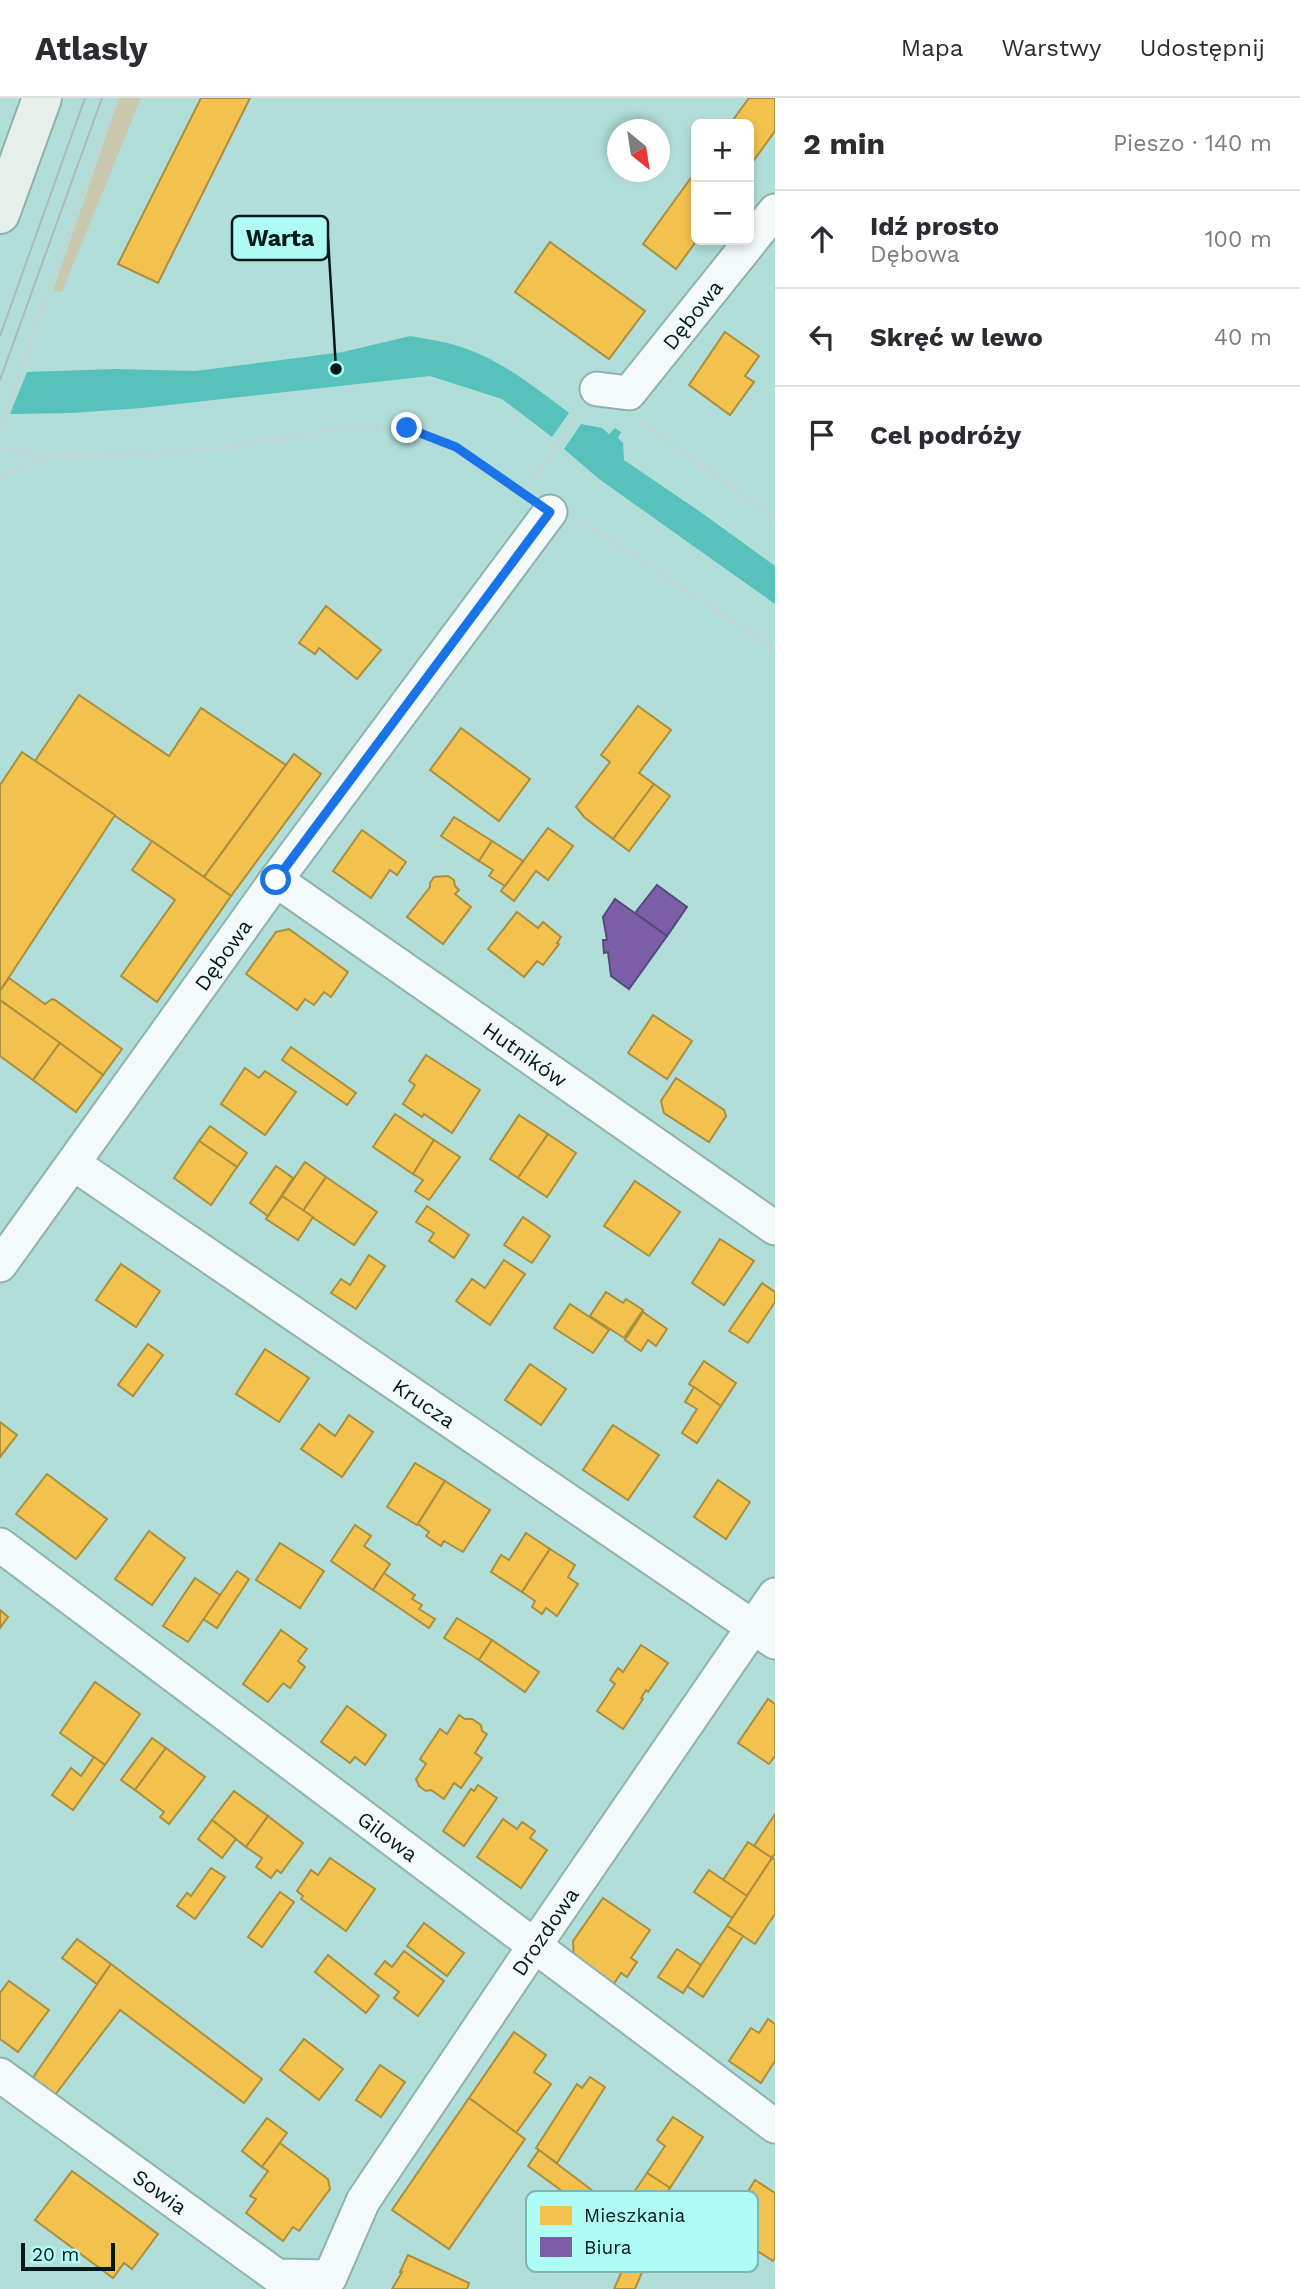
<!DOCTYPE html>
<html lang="pl">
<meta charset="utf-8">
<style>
:root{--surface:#fff;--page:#f7f7f7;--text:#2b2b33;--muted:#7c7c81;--line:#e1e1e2}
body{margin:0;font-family:"Work Sans",sans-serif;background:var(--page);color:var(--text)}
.controls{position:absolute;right:21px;top:21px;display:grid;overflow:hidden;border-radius:10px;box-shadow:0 4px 10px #0003}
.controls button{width:63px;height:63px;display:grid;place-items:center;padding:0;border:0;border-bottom:2px solid var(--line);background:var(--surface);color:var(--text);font:35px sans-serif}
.compass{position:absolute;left:607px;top:21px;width:63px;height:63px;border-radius:50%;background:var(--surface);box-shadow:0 4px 10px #0003;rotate:150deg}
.scale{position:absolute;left:21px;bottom:18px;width:94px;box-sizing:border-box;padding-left:7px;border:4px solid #001a18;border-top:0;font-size:19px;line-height:24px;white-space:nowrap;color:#001a18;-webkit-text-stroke:5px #aefcf5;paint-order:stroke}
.stop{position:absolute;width:21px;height:21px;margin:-16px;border:5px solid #1a73e8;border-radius:50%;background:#fff}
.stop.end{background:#1a73e8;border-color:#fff;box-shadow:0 2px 7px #0008}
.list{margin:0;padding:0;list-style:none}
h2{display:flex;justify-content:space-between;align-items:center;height:91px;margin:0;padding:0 28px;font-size:30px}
h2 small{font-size:23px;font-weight:400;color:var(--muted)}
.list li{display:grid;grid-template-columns:46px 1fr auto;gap:21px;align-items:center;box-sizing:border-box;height:98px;padding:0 28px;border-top:2px solid var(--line)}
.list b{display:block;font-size:26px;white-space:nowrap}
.list p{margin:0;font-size:23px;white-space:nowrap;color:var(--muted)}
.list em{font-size:23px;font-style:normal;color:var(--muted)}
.icon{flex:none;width:38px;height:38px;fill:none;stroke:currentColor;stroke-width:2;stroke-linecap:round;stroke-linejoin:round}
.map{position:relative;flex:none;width:775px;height:2191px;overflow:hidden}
header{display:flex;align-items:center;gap:42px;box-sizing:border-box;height:98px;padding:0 35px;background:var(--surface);border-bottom:2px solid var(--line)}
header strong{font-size:33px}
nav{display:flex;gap:38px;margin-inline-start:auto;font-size:24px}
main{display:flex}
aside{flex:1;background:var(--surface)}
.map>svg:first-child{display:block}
.green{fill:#cac9af}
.water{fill:#57c2bb}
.homes{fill:#f2c14e;stroke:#a98f3e;stroke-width:2}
.offices{fill:#7b5ea7;stroke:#564a7c;stroke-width:2}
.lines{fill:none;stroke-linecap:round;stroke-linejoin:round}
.street-casing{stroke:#8fb2af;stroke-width:37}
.secondary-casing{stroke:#8fb2af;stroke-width:42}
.path{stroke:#c5d2d0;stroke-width:4.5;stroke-dasharray:3.5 3.5;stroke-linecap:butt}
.street{stroke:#f3faf9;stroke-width:33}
.secondary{stroke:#e7efeb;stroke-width:38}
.tram{stroke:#adb8b7;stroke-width:2}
.route{stroke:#1a73e8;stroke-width:9}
.labels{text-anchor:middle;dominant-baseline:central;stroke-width:7;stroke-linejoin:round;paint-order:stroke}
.street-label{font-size:21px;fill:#001a18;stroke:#aefcf5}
.key{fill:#aefcf5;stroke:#7ab8b3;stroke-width:2}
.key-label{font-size:19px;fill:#001a18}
.leader{fill:none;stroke:#001a18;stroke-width:2.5}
.callout-dot{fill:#001a18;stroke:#aefcf5;stroke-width:2.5}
.callout{fill:#aefcf5;stroke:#001a18;stroke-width:2.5}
.callout-label{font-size:23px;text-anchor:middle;font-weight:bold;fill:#001a18}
</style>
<header>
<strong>Atlasly</strong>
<nav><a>Mapa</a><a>Warstwy</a><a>Udostępnij</a></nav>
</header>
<main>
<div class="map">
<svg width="775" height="2191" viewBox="0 0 775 2191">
<rect width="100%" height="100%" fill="#b2ded9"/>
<polygon class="green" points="119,0 141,0 62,194 53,193"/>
<g class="water">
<path d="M410 238C426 241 443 243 458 248 500 261 535 289 569 315L552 339 502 301 430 278 142 310 72 315 10 316 27 274 115 271 195 273 343 254Z"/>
<polygon points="581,326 602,330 609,336 615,330 621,334 618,340 623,345 624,362 702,415 775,468 775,506 599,381 564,351"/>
</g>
<g class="homes">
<polygon points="201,0 250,0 158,185 118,166"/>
<polygon points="749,0 775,0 775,33 749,69 749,26 730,26"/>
<polygon points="696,73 697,142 676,171 643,146"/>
<polygon points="550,144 645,213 609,261 515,194"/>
<polygon points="725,234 759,258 745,278 754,284 730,317 689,287"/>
<polygon points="326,508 381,552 357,581 319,550 315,556 299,545"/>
<polygon points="79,597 169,658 201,610 286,667 204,779 35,663"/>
<polygon points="638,608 671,632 639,675 654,686 613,741 585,720 576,709 610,664 601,657"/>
<polygon points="461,630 530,681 499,723 430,672"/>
<polygon points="22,654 115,717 0,893 0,687"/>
<polygon points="294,656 321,676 231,798 204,779"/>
<polygon points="654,686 670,698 629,753 613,741"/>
<polygon points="454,719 492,743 479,763 441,738"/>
<polygon points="548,730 573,748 548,782 536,773 514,803 501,793"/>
<polygon points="362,732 406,764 397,777 390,772 371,800 333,773"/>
<polygon points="152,743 231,798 157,904 121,878 175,802 132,772"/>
<polygon points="492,743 523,763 505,788 489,778 493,772 479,763"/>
<polygon points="448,778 454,782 455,788 459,792 455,796 471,809 443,846 407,819 430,789 430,785 434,779"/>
<polygon points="517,814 538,830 543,824 561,839 557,845 559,846 543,867 537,863 524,879 488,851"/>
<polygon points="289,831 348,874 331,899 324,894 314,907 305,901 297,912 246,876 276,834"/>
<polygon points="9,880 45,906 52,901 55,902 122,951 103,977 0,902 0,893"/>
<polygon points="0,902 60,945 33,982 0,958"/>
<polygon points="653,917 692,943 667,981 628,955"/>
<polygon points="60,945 103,977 76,1014 33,982"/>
<polygon points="291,949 356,995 347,1007 282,962"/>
<polygon points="426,957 480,992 452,1035 424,1016 422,1019 403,1006 415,987 409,983"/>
<polygon points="245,970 259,980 265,973 296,994 265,1037 221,1006"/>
<polygon points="676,980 724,1012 726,1018 709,1044 664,1015 661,1003"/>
<polygon points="395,1016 434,1042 413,1076 373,1049"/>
<polygon points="519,1017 548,1036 518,1080 490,1061"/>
<polygon points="210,1028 247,1055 237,1069 199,1043"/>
<polygon points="548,1036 576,1055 547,1099 518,1080"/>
<polygon points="434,1042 460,1059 429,1102 415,1093 423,1082 413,1076"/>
<polygon points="199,1043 237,1069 211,1107 174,1080"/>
<polygon points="305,1064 326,1079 303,1113 282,1098"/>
<polygon points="276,1068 293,1080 268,1118 250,1105"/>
<polygon points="326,1079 377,1114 354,1147 303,1113"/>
<polygon points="635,1083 680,1114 649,1158 604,1128"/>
<polygon points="282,1098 313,1119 298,1142 266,1121"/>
<polygon points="427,1108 469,1137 454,1160 429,1143 434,1135 416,1124"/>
<polygon points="523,1119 550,1138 532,1165 504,1147"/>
<polygon points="720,1141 754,1163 724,1207 692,1185"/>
<polygon points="369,1157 385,1168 356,1211 331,1195 341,1181 350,1187"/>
<polygon points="504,1162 525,1176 490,1227 456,1203 472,1181 485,1190"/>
<polygon points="121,1166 160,1193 136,1229 96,1202"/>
<polygon points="762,1185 775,1194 775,1204 748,1245 729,1233"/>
<polygon points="606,1194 623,1205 626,1201 643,1212 624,1240 590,1218"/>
<polygon points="570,1206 609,1232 593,1255 554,1230"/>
<polygon points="643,1214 667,1231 656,1248 648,1242 641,1253 625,1242"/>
<polygon points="148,1246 163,1257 133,1298 118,1287"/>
<polygon points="265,1251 309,1280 279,1324 236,1296"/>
<polygon points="704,1263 736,1285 721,1308 689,1286"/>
<polygon points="530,1266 566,1291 541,1327 505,1302"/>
<polygon points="694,1289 721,1308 697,1345 682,1335 697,1311 685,1304"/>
<polygon points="349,1317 373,1334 342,1379 301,1351 319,1326 335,1338"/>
<polygon points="0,1324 17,1337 0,1359"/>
<polygon points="613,1327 659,1357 628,1402 583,1372"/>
<polygon points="415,1365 445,1383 417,1427 387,1409"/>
<polygon points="47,1376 107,1421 76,1461 16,1416"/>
<polygon points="718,1382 750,1404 726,1441 694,1419"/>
<polygon points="445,1383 490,1412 463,1454 444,1443 441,1448 426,1438 429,1434 418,1426"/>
<polygon points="355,1427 371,1438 364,1448 390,1466 373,1492 331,1463"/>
<polygon points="149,1433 185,1460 152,1507 115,1481"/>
<polygon points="526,1435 550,1451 522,1494 491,1474 501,1457 509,1462"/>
<polygon points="280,1445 324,1473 300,1510 256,1482"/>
<polygon points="550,1451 575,1467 568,1479 578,1486 557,1518 546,1510 542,1516 532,1509 535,1503 522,1494"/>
<polygon points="237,1473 249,1481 217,1530 203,1521"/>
<polygon points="384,1475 415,1497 412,1501 422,1507 419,1511 435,1521 429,1530 373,1492"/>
<polygon points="195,1480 220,1497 188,1544 163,1528"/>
<polygon points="0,1512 8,1519 0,1530"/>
<polygon points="457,1520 492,1542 479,1562 444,1540"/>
<polygon points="281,1532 307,1551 298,1563 305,1569 290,1590 283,1585 268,1604 243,1586"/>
<polygon points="492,1542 539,1574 525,1594 479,1562"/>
<polygon points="641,1547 668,1565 648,1594 646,1592 641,1600 643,1601 623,1631 597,1613 615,1586 610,1582 618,1570 623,1574"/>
<polygon points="95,1584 140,1616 105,1667 60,1635"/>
<polygon points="768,1601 775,1606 775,1658 769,1666 738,1645"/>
<polygon points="347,1608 386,1637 365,1667 355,1659 350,1665 321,1644"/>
<polygon points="459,1617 465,1621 472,1621 481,1627 482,1633 487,1636 475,1655 482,1660 461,1690 454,1685 444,1701 431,1692 426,1693 419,1688 416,1681 426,1666 420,1661 440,1631 447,1636"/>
<polygon points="152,1640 166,1650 135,1692 121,1682"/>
<polygon points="166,1650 205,1679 169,1726 160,1719 164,1714 135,1692"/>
<polygon points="94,1659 105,1667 73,1712 52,1697 71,1670 81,1678"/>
<polygon points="478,1687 497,1700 464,1748 443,1733 471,1691 474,1693"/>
<polygon points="234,1693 268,1718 246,1749 212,1722"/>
<polygon points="775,1716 775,1755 772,1760 754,1748"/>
<polygon points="268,1718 303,1745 281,1775 277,1772 271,1780 256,1769 262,1760 246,1749"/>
<polygon points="503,1721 517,1731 522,1724 535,1733 530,1740 547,1752 521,1790 477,1759"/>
<polygon points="212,1722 236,1741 222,1760 198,1741"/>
<polygon points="748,1744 772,1760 747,1798 723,1782"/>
<polygon points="330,1760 375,1791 346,1833 301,1801 303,1798 297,1793 311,1772 318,1777"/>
<polygon points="772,1760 775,1762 775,1816 755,1846 727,1828"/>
<polygon points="211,1770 225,1779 195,1821 177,1808 187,1795 191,1798"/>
<polygon points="709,1772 747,1798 732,1820 694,1794"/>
<polygon points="280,1794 294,1804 262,1849 248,1839"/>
<polygon points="603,1800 650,1832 631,1860 637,1864 627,1879 621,1875 613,1887 574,1861 573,1843"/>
<polygon points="424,1825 464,1855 447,1878 407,1848"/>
<polygon points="727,1828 743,1838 703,1899 687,1888"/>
<polygon points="77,1841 111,1866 97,1886 62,1860"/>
<polygon points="677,1851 701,1867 683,1895 658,1879"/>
<polygon points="404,1853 444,1883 418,1918 394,1900 399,1894 375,1876 385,1863 392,1869"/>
<polygon points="328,1857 379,1898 366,1915 315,1874"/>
<polygon points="111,1866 262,1981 244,2005 120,1912 55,1997 32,1981"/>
<polygon points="9,1883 49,1912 18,1954 0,1941 0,1895"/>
<polygon points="768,1921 775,1926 775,1963 761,1985 729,1963 751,1930 759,1935"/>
<polygon points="514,1934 546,1957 534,1974 551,1986 516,2035 469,2000"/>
<polygon points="304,1941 343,1971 319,2002 280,1972"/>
<polygon points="380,1967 405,1984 381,2019 356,2002"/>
<polygon points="590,1979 605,1989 557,2065 536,2050 577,1986 582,1990"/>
<polygon points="469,2000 525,2041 449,2151 392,2112"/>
<polygon points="673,2019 703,2039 670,2090 647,2075 665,2048 657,2042"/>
<polygon points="267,2020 287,2035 262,2069 242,2053"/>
<polygon points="280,2045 328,2081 330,2091 299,2133 293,2129 283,2143 246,2115 256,2101 250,2098 268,2073 262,2069"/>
<polygon points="539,2052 656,2141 635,2191 614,2191 634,2146 528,2068"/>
<polygon points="72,2073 158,2136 132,2171 124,2165 113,2180 35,2122"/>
<polygon points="647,2075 670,2090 643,2130 621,2113"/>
<polygon points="755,2082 775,2095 775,2160 773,2163 724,2132"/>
<polygon points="408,2157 469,2185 467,2191 392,2191 402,2174 400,2174"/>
</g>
<g class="offices">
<polygon points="657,787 687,809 667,838 635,815"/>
<polygon points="615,801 667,838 629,891 611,878 608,854 604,855 603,842 607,842 603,819"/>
</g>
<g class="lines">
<g class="street-casing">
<g id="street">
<path id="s1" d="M597 291 629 295 775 113"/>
<path id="s2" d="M276 782 775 1130"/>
<path id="s3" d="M74 1066 775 1544"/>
<path id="s4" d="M0 1167 276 782 550 414"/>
<path id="s5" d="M0 1447 775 2028"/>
<path id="s6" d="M0 1977 277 2178 330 2179"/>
<path id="s7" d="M330 2179 363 2103 535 1847 775 1497"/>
</g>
</g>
<g class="secondary-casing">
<polyline id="secondary" points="0,116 42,0"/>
</g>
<g class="path">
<polyline points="0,1 0,0"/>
<polyline points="642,324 775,421"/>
<polyline points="0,329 116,0"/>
<polyline points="0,349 47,359 176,354 237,348 330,331 407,330 455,349 524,397"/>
<polyline points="0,378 46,360"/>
<polyline points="529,388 530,384 579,315"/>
<polyline points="579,425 590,429 775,551"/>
</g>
<use href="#street" class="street"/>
<use href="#secondary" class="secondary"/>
<g class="tram">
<polyline points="0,238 85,0"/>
<polyline points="0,282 102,0"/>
</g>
</g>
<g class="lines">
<polyline class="route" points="276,782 550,414 456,349 407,330"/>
</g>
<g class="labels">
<g class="street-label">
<text stroke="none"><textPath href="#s1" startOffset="133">Dębowa</textPath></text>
<text stroke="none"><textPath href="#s4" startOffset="382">Dębowa</textPath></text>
<text stroke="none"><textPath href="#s2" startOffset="304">Hutników</textPath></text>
<text stroke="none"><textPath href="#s3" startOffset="424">Krucza</textPath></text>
<text stroke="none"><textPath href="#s5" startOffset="485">Gilowa</textPath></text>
<text stroke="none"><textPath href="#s7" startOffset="408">Drozdowa</textPath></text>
<text stroke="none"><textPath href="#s6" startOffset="198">Sowia</textPath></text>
</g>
</g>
<rect x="526" y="2093" width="232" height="81" rx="10" class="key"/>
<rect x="540" y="2108" width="32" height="19" fill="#f2c14e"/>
<rect x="540" y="2139" width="32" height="20" fill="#7b5ea7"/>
<g class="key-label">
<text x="584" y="2124">Mieszkania</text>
<text x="584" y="2156">Biura</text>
</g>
<path class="leader" d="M336 271L328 140"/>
<circle class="callout-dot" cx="336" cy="271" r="7"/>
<rect class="callout" x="232" y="118" width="96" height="44" rx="7"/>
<g class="callout-label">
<text x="280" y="148">Warta</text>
</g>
</svg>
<div class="controls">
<button>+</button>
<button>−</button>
</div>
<svg class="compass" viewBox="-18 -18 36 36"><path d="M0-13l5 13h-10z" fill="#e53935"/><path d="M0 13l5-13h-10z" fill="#7c7c81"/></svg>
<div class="scale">20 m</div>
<div class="stop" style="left:276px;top:782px"></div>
<div class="stop end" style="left:407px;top:330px"></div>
</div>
<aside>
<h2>2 min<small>Pieszo · 140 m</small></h2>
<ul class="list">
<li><svg class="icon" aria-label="ahead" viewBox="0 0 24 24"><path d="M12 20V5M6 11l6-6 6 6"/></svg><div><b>Idź prosto</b><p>Dębowa</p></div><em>100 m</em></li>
<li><svg class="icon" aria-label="left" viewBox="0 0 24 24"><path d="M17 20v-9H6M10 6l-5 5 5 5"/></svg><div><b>Skręć w lewo</b></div><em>40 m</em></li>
<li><svg class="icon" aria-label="arrive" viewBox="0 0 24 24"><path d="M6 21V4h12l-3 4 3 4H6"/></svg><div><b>Cel podróży</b></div></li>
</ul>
</aside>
</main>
